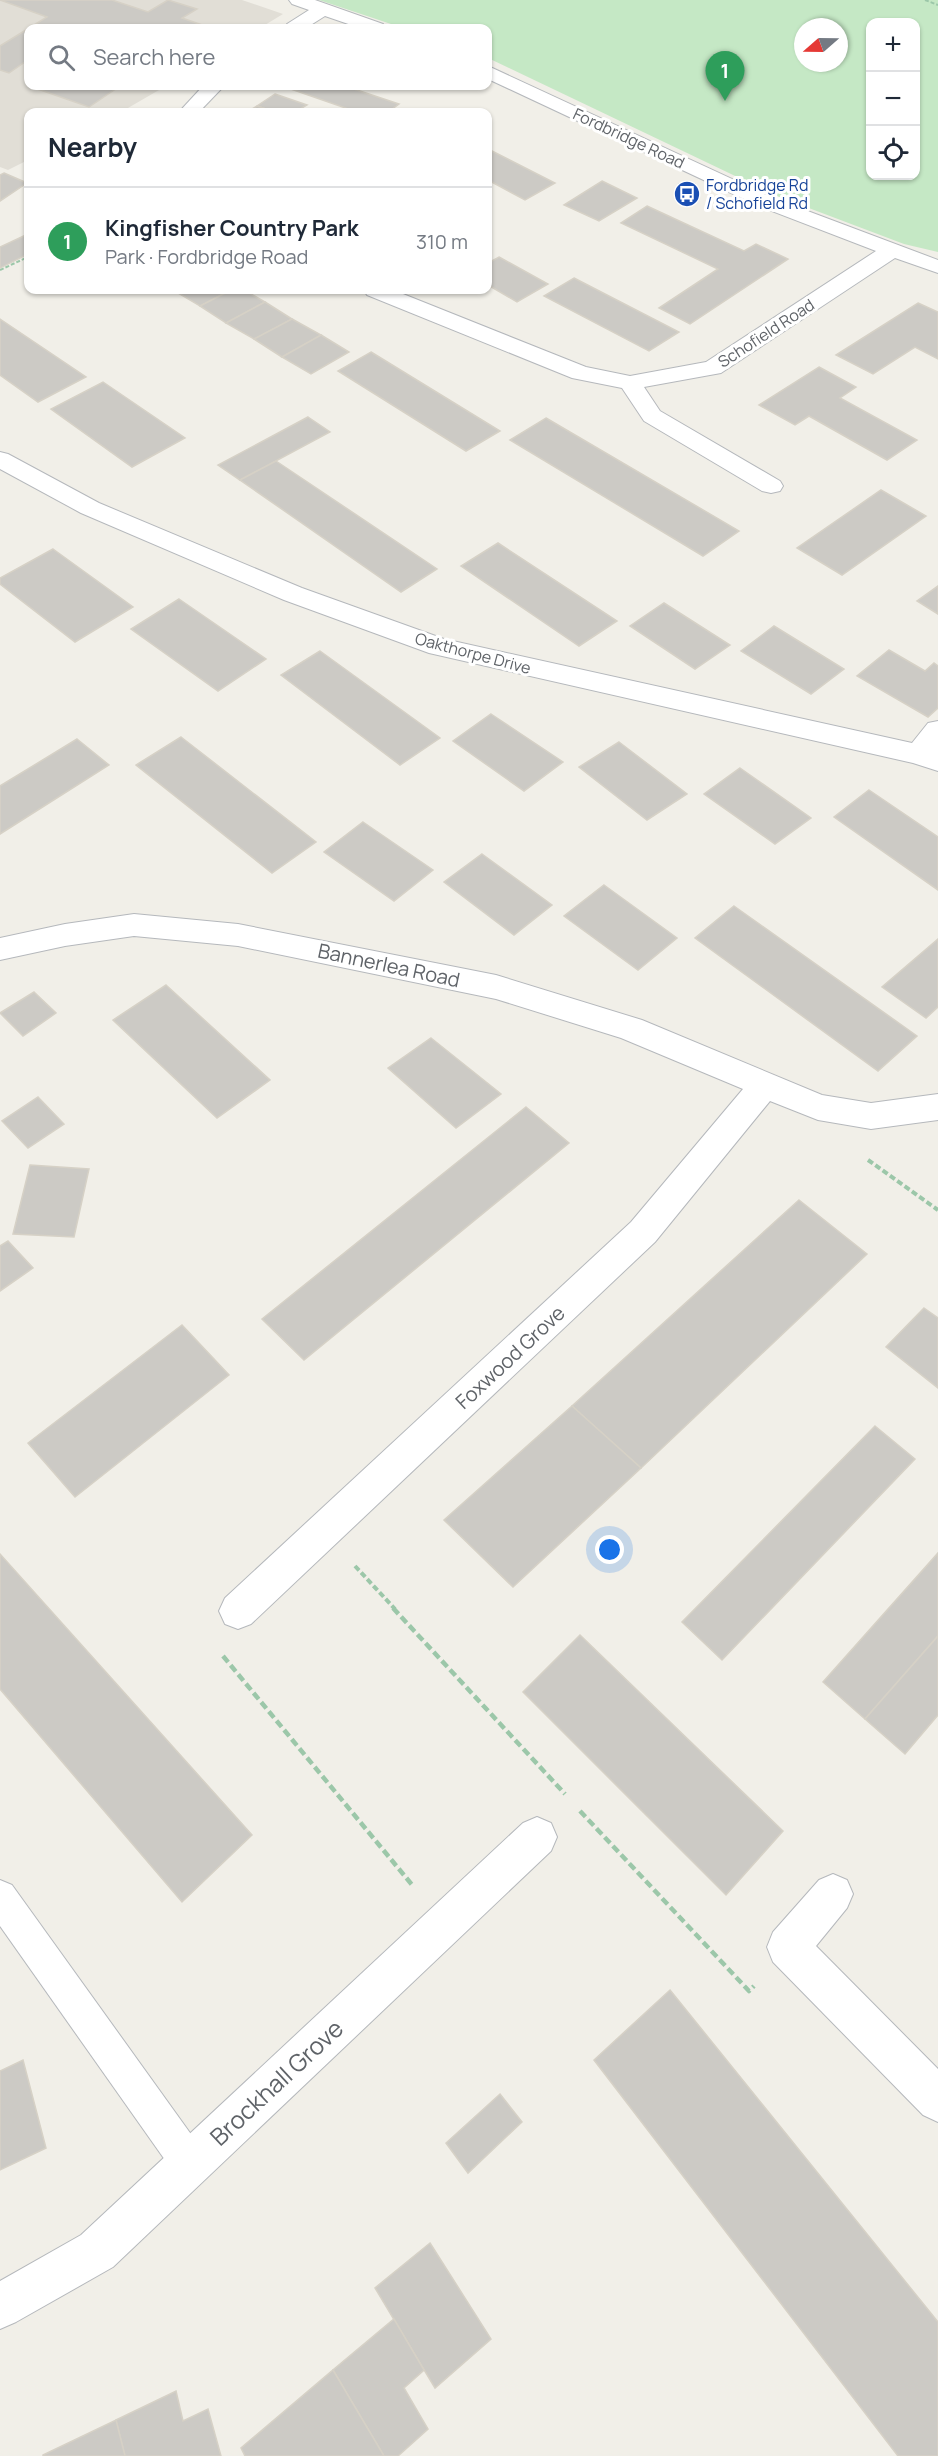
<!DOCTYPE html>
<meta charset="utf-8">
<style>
:root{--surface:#fff;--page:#f6f6f7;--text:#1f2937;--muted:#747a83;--line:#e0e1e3;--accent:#ea580c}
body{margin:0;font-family:Manrope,sans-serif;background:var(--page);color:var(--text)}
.controls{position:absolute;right:18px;top:18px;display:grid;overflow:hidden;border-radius:12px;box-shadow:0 2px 4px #0004}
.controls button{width:54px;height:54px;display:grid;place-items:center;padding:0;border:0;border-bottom:2px solid var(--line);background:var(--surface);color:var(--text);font:30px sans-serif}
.compass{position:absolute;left:794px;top:18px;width:54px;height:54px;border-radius:50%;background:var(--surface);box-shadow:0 2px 4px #0004;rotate:250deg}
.you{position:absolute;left:610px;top:1550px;width:21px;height:21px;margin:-15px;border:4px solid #fff;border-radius:50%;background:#1a73e8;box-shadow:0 0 0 9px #1a73e833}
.badge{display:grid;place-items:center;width:39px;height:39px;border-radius:50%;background:var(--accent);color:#fff;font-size:20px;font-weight:700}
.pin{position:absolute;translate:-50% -50px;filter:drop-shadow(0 2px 3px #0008)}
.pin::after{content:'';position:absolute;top:32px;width:21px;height:18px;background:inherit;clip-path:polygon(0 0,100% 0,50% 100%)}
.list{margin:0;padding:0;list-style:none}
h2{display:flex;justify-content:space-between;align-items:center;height:78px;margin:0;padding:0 24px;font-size:26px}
h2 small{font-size:20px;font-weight:400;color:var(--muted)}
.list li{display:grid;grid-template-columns:39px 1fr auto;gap:18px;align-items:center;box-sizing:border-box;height:108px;padding:0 24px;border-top:2px solid var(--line)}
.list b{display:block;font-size:22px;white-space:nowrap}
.list p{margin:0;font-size:20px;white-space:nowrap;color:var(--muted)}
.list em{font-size:20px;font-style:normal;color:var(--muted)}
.icon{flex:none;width:33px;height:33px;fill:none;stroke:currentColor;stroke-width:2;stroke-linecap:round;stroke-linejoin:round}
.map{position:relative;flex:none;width:938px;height:2456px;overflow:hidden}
.search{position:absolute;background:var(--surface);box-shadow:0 2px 4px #0004;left:24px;top:24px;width:468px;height:66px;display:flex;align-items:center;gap:15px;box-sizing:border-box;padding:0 21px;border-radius:12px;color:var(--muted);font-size:22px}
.panel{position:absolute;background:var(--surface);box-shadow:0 2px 4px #0004;left:24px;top:108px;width:468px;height:186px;border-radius:12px}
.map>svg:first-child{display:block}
.education{fill:#e1ded6}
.green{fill:#c5e8c5;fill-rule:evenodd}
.building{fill:#cccac5;stroke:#d6d1c6;stroke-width:1.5}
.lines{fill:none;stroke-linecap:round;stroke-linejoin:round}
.service-casing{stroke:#b5b8bc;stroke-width:2}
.minor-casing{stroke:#b5b8bc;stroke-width:2}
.path-far2{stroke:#9cc7a9;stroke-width:2;stroke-dasharray:4 2;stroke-linecap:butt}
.path-far1{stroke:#9cc7a9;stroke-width:4;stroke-dasharray:6 3;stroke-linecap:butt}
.path{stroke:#9cc7a9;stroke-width:4.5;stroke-dasharray:8 4;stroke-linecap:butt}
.service{fill:#fff;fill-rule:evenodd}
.minor{fill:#fff;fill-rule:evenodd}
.labels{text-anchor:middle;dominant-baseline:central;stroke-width:6;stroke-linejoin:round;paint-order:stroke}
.far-street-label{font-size:16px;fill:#5f6368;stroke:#fff}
.far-transit-label{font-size:16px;fill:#164399;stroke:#fff;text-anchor:start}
.street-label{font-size:20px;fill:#5f6368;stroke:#fff}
.near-street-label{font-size:24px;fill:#5f6368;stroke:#fff}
</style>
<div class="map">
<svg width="938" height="2456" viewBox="0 0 938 2456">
<rect width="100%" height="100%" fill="#f1efe8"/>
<polygon class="education" points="0,0 242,0 283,14 260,28 28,28 28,86 166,86 121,112 28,112 28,160 8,170 0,167"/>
<path class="green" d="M319 0H938V252L904 244 777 196 488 58V28H403ZM870 22H916V176H870ZM803 27H839V63H803Z"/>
<g class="building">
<polygon points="0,0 112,0 148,12 168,0 197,9 182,18 211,28 28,28 28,64 25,62 9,73 0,70 0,46 47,17"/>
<polygon points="29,86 120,86 89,107"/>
<polygon points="288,86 345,86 399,104 388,112 357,112 285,87"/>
<polygon points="275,94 307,105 295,112 275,112 257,106"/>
<polygon points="257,106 275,112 247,112"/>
<polygon points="488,149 555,183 525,200 488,180"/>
<polygon points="4,173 27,183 0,201 0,175"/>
<polygon points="602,181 637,198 599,221 564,205"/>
<polygon points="647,206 744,251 756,244 788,259 690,324 659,308 718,269 621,223"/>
<polygon points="28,234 28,254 0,268 0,247"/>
<polygon points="499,257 548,284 517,302 488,285 488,263"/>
<polygon points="574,278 679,332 649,351 544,296"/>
<polygon points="173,290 231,290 200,306"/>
<polygon points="231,290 244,290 265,302 226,323 200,306"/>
<polygon points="265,302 292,319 254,339 226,323"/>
<polygon points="918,303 938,312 938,359 915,347 873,374 836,355"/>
<polygon points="0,319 86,377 38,402 0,375"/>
<polygon points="292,319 321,335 282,357 254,339"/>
<polygon points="321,335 349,352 311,374 282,357"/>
<polygon points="371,352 500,431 466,451 338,371"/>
<polygon points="819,367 856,387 840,398 917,440 887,460 809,416 795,425 759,405"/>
<polygon points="103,382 185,438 132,467 51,409"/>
<polygon points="308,417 330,432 240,480 218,465"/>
<polygon points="546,418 739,531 703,556 510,440"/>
<polygon points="276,461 437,569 401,592 240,480"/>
<polygon points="881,490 926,516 842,575 797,548"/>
<polygon points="498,543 617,621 579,646 461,566"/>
<polygon points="53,549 133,607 75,642 0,584 0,578"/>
<polygon points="938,586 938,614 917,601"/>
<polygon points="179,599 266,659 218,691 131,629"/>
<polygon points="664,603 730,645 695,669 630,626"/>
<polygon points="774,626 844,669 811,694 741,651"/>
<polygon points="889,650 925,671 934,663 938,666 938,708 928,717 857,676"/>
<polygon points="320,651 440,738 400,765 281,675"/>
<polygon points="491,714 563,762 524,791 453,741"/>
<polygon points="181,737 316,842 272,873 136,765"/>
<polygon points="77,739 109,765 0,834 0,786"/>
<polygon points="619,742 687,794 647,820 579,767"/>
<polygon points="740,768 811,818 775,844 704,794"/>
<polygon points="869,790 938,837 938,890 834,817"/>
<polygon points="363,822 433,870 394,901 324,852"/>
<polygon points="482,854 552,905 514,935 444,882"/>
<polygon points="604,885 677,938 638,970 564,916"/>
<polygon points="734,906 917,1036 878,1071 695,938"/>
<polygon points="938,939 938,1007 926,1018 882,987"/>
<polygon points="166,985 270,1080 217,1118 113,1020"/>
<polygon points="34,992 56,1013 23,1036 0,1013"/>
<polygon points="431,1038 501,1094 456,1128 388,1068"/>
<polygon points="38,1097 64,1124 28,1148 2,1121"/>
<polygon points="526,1107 569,1143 304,1360 262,1319"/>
<polygon points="30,1165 89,1169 74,1237 13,1234"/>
<polygon points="799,1200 867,1254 641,1468 572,1406"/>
<polygon points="8,1241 33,1268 0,1291 0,1246"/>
<polygon points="924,1308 938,1318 938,1388 886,1347"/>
<polygon points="182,1325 229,1375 75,1497 28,1443"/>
<polygon points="572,1406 641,1468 513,1587 444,1520"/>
<polygon points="875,1426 915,1459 722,1660 682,1622"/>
<polygon points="938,1553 938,1636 865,1719 823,1682"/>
<polygon points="0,1554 252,1835 182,1902 0,1689"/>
<polygon points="580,1635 783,1831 726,1895 523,1692"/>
<polygon points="938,1636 938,1715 905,1754 865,1719"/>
<polygon points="670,1990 938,2322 938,2456 898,2456 594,2060"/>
<polygon points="23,2060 46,2148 0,2170 0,2071"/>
<polygon points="500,2094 522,2122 468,2173 446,2143"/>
<polygon points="430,2243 491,2339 435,2388 375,2288"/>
<polygon points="394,2319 424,2370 404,2388 428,2429 398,2456 384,2456 333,2370"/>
<polygon points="333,2370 384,2456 245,2456 241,2448"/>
<polygon points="176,2391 183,2421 208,2409 221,2456 125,2456 116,2420"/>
<polygon points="116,2420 125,2456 43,2456 43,2455"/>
</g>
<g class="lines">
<g class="service-casing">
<polygon id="service" points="0,1880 12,1885 203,2151 208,2164 203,2177 190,2182 177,2177 0,1926"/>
</g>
<g class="minor-casing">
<g id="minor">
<polygon points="289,0 315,0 383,24 385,28 360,28 325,16 306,28 285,28 287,24 309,10 292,4"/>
<polygon points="488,66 773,198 938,260 938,273 895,258 721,373 644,387 660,411 780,481 783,486 780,491 771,493 762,491 644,421 622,388 572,378 367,295 364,290 393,290 586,367 630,376 706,362 876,251 759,206 488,79"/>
<polygon points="203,86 224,86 199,112 179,112"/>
<polygon points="0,452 8,454 99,503 302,588 444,639 912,743 928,723 938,721 938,771 913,763 429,653 284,600 81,513 0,469"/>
<polygon points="134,914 238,924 496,975 642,1020 822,1095 871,1103 938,1094 938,1120 871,1129 818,1120 770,1101 655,1242 251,1624 238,1629 225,1624 219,1611 225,1598 631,1222 743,1089 621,1038 496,999 238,946 134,936 65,946 0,960 0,938 65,924"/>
<polygon points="537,1817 551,1823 557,1837 551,1851 113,2267 16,2322 0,2329 0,2281 81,2235 523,1823"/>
<polygon points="833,1874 847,1880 853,1894 847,1908 816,1946 938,2069 938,2122 923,2115 773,1962 767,1947 773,1932 819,1880"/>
</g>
</g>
<g class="path-far2">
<polyline points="925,0 938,5"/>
<polyline points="0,270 28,257"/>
</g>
<g class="path-far1">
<polyline points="868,1160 938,1210"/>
<polyline points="355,1566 395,1609"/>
</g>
<g class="path">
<polyline points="393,1608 565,1794"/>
<polyline points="223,1656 413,1886"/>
<polyline points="580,1811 749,1991 754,1986"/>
</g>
<use href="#service" class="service"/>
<use href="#minor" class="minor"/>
</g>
<defs>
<g id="bus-disc" transform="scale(1.35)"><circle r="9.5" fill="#1a4fb4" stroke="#fff"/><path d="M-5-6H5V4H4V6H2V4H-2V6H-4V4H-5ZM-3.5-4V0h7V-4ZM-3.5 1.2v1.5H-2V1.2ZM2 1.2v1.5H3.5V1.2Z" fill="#fff"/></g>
</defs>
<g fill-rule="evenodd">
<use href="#bus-disc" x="687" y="194"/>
</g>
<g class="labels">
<g class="far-street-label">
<text transform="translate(629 138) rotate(25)">Fordbridge Road</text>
<text transform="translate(766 333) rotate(-33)">Schofield Road</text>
<text transform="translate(473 653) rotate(15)">Oakthorpe Drive</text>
</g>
<g class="far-transit-label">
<text x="706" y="185">Fordbridge Rd<tspan x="706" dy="18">/ Schofield Rd</tspan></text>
</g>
<g class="street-label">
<text transform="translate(389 965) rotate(12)">Bannerlea Road</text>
<text transform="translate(510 1357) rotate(-43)">Foxwood Grove</text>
</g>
<g class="near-street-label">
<text transform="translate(276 2082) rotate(-43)">Brockhall Grove</text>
</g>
</g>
</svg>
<div class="controls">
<button>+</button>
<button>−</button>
<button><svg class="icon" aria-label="locate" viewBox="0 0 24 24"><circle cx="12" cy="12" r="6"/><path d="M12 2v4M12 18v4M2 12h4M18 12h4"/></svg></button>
</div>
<svg class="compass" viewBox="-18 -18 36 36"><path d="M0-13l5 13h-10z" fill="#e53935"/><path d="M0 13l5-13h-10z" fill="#747a83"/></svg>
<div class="you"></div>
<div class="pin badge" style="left:725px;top:101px;background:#2e9e5b">1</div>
<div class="search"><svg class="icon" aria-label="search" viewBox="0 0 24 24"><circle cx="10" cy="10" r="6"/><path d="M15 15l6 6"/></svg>Search here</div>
<section class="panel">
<h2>Nearby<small></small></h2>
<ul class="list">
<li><span class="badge" style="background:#2e9e5b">1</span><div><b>Kingfisher Country Park</b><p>Park · Fordbridge Road</p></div><em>310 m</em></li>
</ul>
</section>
</div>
